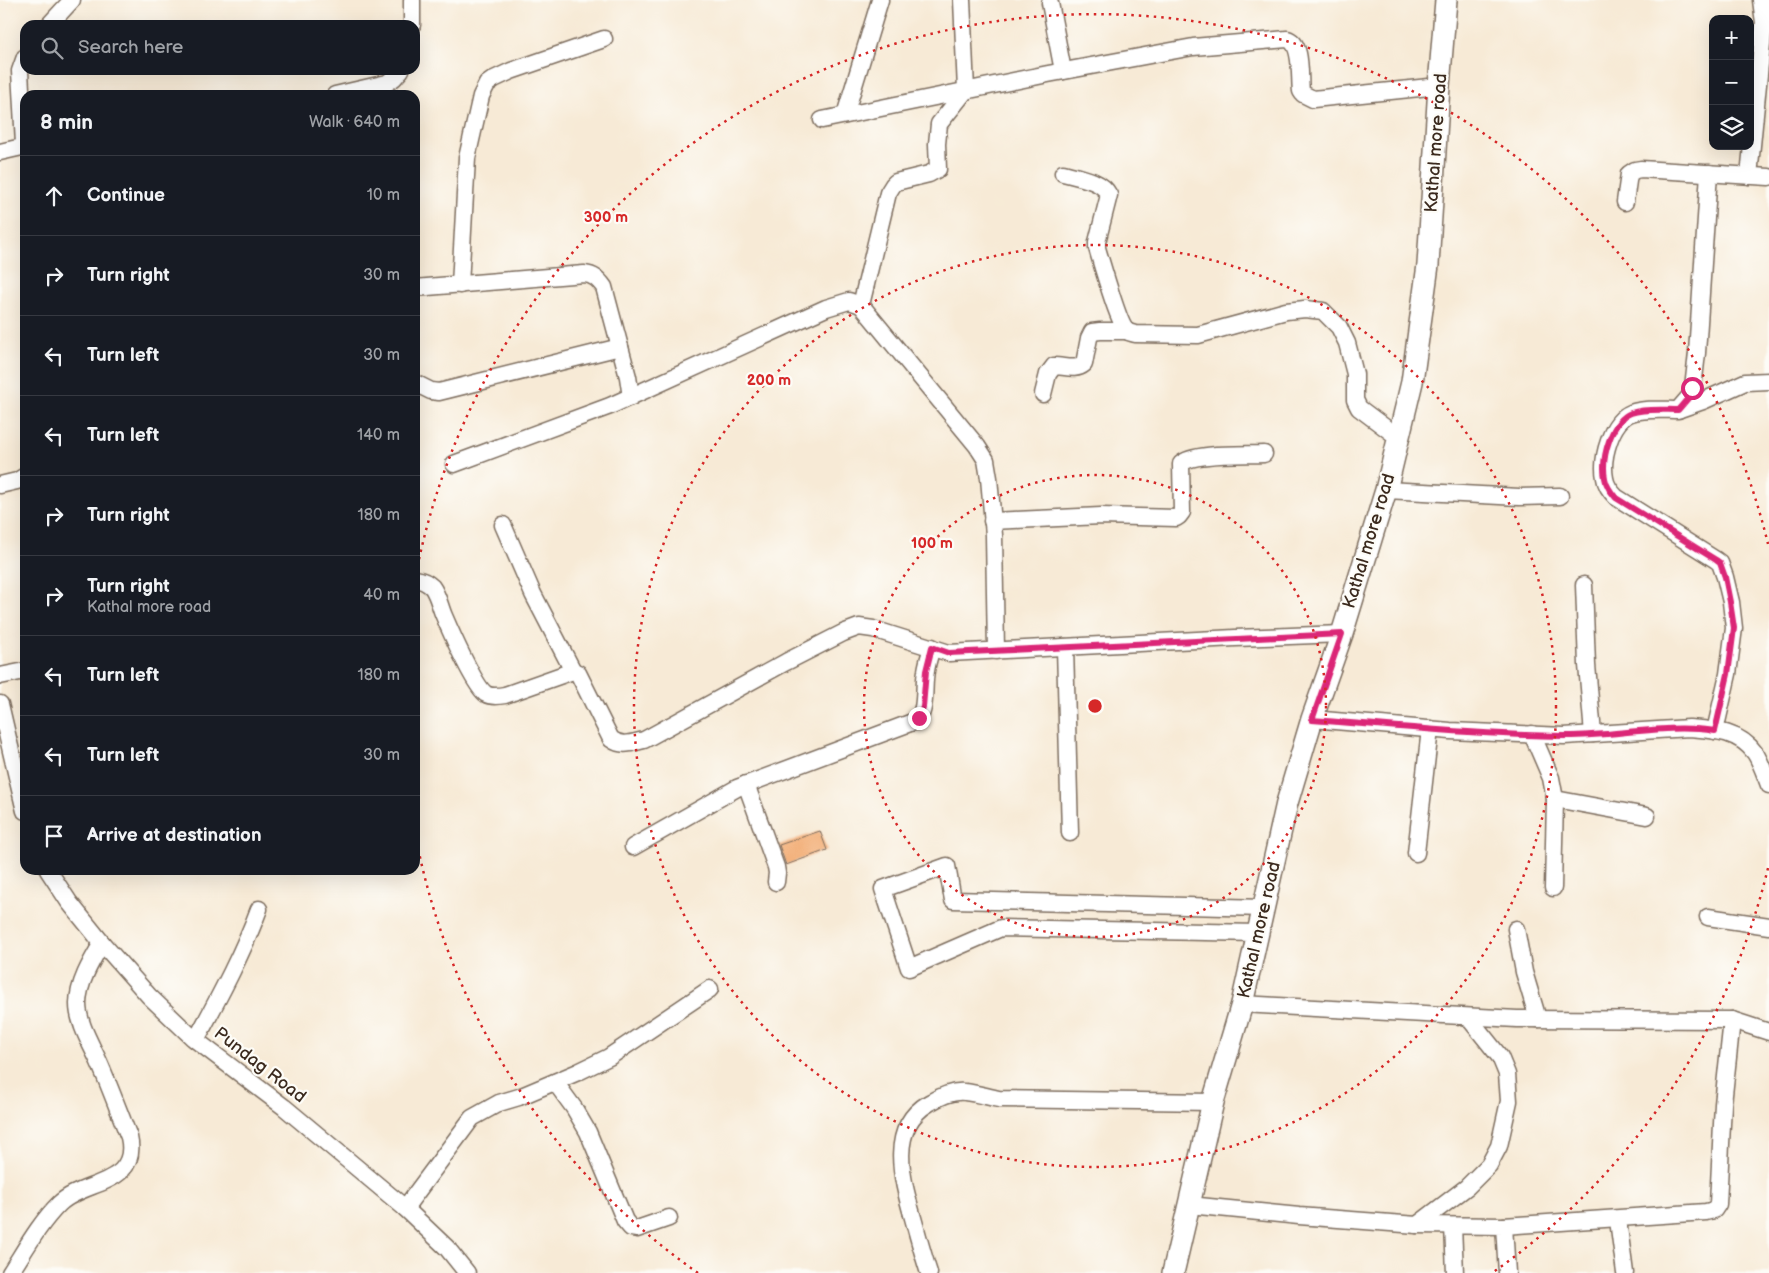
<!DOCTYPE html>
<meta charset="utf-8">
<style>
:root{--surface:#171b24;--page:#20242c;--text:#f1f3f6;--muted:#9ea1a6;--line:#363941}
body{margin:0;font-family:"Balsamiq Sans",sans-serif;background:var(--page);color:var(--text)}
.controls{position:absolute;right:15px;top:15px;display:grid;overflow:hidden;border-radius:10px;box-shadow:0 5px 20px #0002}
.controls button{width:45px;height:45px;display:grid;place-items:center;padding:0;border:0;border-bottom:1px solid var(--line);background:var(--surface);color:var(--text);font:25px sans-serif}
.stop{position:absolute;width:15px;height:15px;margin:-11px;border:4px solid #db2777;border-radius:50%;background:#fff}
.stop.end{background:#db2777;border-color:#fff;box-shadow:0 1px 5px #0008}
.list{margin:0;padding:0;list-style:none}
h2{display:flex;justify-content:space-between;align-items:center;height:65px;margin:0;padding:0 20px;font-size:21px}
h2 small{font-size:16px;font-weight:400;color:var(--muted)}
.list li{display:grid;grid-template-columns:32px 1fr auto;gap:15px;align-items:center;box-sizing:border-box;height:80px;padding:0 20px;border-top:1px solid var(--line)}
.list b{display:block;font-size:19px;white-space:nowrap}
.list p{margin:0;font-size:16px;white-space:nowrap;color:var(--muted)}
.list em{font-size:16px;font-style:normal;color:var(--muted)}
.icon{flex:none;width:28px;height:28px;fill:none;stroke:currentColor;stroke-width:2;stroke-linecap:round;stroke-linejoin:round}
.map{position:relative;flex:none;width:1769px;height:1273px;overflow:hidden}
.search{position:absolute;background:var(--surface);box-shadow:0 5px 20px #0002;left:20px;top:20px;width:400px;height:55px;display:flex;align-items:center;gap:12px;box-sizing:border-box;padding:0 18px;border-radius:15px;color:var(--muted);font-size:19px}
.panel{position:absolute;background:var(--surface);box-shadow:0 5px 20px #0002;left:20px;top:90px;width:400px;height:785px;border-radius:15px}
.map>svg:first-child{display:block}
.building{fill:#f3b27e}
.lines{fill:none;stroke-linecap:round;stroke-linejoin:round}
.minor-casing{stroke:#7d6d5e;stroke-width:19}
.major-casing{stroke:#7d6d5e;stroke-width:24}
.minor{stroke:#fff;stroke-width:16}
.major{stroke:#fff;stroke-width:21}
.route{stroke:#db2777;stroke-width:6}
.ring{fill:none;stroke:#d62828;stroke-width:2.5;stroke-dasharray:2.5 5}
.labels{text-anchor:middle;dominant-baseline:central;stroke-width:4.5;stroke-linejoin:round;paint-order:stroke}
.street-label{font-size:18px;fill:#3b2a1e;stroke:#fdfcf7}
.centre{fill:#d62828;stroke:#fdfcf7;stroke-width:2.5}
.ring-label{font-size:15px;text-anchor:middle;font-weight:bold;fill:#d62828;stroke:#fdfcf7;stroke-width:4.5;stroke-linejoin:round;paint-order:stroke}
</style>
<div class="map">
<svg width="1769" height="1273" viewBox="0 0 1769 1273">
<rect width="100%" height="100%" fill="#fdfcf7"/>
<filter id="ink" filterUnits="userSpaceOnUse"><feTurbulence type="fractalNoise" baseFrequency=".02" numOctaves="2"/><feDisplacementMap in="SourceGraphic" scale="10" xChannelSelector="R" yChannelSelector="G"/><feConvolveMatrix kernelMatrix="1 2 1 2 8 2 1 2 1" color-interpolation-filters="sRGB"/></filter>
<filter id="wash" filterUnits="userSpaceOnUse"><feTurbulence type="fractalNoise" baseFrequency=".0096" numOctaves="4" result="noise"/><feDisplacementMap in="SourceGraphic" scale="20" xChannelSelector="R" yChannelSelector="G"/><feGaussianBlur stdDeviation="1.12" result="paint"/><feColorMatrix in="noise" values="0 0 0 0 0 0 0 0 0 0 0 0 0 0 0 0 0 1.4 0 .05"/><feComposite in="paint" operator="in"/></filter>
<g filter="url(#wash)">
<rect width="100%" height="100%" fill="#f7ead6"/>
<g id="blocks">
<polygon class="building" points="820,831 827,850 786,865 779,845"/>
</g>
</g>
<g filter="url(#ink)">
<use href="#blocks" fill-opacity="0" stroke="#7d6d5e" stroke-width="1"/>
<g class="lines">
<g class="minor-casing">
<g id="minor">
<polyline points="1050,3 1063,71"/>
<polyline points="49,25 72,0"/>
<polyline points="412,25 412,0"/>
<polyline points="335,95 387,83 394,78 401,70"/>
<polyline points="845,115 880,0"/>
<path d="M822 120 1048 74 1193 47 1287 39C1303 43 1299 76 1301 91L1303 94 1313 99 1439 86"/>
<polyline points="0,152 22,147 24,144 20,71 25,57"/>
<path d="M1063 173C1078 177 1102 180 1109 195L1097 242V248C1101 261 1119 325 1127 331 1130 333 1132 333 1135 334L1198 335 1286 311 1305 309 1323 311 1339 327 1347 343 1355 374V400L1359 408 1399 438"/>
<path d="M1709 173 1697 353 1693 388 1690 396 1678 410C1664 410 1645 408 1631 413 1611 421 1601 458 1605 478 1606 486 1611 492 1616 497L1716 560 1720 563 1725 577 1731 602 1734 628 1728 674 1715 731"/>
<polyline points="1749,176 1764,23 1761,0"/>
<polyline points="1625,202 1629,174 1635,170 1641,169 1769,177"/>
<polyline points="460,285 467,158 481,96 487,84 494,79 511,71 604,39"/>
<path d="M415 288 584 274C594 275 598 279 604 287L628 377 631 397"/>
<polyline points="861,305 888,193 893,185 896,182 929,174 938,169 937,144 939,124 966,90 962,0"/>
<polyline points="415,383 431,391 439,392 620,347"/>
<path d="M1043 394 1048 374 1054 366C1064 366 1076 371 1084 364L1089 338 1092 332 1100 331H1127"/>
<polyline points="1680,409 1703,401 1745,382 1769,381"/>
<polyline points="454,464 610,406 826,308 849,301 861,305 977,446 986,460 989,478 994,535 996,651"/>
<polyline points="0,485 17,481 25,476"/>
<polyline points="1386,490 1519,497 1560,496"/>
<path d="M992 521 1101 516 1176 518 1179 516 1182 512 1181 464C1193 452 1245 455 1264 454"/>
<polyline points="503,525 533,594 573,671"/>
<path d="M415 579C422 580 427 582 432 587 438 595 440 607 444 616 450 630 475 687 486 694 491 697 499 696 505 695L573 671 578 673 611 739C622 747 631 743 644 740L786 662 843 633 859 627 873 629 949 653 1235 638 1342 634"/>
<polyline points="1584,585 1587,665 1593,734"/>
<polyline points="1065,647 1070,833"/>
<polyline points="0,676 25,671"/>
<polyline points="0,704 25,811"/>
<path d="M1312 719 1450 731 1564 736 1689 728C1714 730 1739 731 1755 753 1761 762 1765 775 1769 785"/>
<polyline points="1532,734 1551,778 1555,799 1553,888"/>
<polyline points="746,784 776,867 777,873 776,882"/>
<polyline points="1555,799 1647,816"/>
<path d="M633 847 737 788 918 720C927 707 923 687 926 671 927 663 930 655 932 647"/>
<polyline points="1416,853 1430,729"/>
<polyline points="48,870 69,902 102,943 149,996 193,1038 284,1107 405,1208 447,1248 467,1273"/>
<polyline points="1708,917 1769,926"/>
<polyline points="1516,929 1524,972 1538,1019"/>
<polyline points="1258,933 1001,928 909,968 883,889 947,866 953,900 1264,908"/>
<polyline points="1242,1004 1517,1019 1732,1020"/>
<path d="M196 1040C219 997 242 955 259 909"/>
<polyline points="555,1082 574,1108 588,1132 625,1221 631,1228 637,1229 669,1218"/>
<polyline points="1189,1205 1299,1216 1417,1225 1504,1226 1507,1273"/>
<polyline points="405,1208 472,1118 499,1103 519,1097 578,1072 609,1057 710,989"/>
<polyline points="1618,1220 1625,1273"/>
<polyline points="1417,1225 1467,1187 1489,1165 1499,1146 1509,1101 1507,1074 1500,1057 1468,1017"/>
<polyline points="1453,1226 1455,1273"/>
<polyline points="1504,1226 1706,1212 1714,1210 1718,1204 1723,1104 1732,1020 1769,1032"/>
<path d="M10 1273C25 1250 39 1224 59 1204 83 1180 140 1186 129 1137 119 1112 110 1087 99 1062 91 1044 78 1023 78 1004 78 983 92 960 102 943"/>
<path d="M929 1273C923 1255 918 1236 913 1218 902 1179 887 1128 929 1103 939 1097 953 1090 965 1092 976 1093 988 1097 999 1099L1213 1102"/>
</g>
</g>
<g class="major-casing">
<polyline id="major" points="1173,1273 1213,1102 1242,1004 1287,803 1312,719 1342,634 1386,490 1412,382 1428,265 1439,86 1446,0"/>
</g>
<use href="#minor" class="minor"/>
<use href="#major" class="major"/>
</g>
</g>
<g class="lines" filter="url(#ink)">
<path class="route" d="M919 718 923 707 926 671 932 647 949 653 1342 634 1312 720C1396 726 1479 735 1563 736 1613 737 1666 723 1715 731L1728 674 1734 628 1730 602 1725 577 1720 563 1716 560 1616 498C1611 492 1606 486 1605 478 1601 458 1611 421 1631 413 1645 408 1664 410 1678 410L1690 396 1692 388"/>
</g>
<g class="ring">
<circle cx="1095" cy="706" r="231"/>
<circle cx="1095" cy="706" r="461"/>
<path d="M1768 868A692 692 0 0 1 1492 1273M698 1273A692 692 0 0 1 416 838M416 574A692 692 0 0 1 1768 544"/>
</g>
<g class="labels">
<g class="street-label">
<text transform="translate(1436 143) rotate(-86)">Kathal more road</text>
<text transform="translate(1369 541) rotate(-73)">Kathal more road</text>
<text transform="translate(1259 930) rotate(-77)">Kathal more road</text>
<text transform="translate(260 1065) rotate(38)">Pundag Road</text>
</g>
</g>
<circle cx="1095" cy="706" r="8" class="centre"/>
<g class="ring-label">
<text x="606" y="222">300 m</text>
<text x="769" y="385">200 m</text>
<text x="932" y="548">100 m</text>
</g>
</svg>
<div class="controls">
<button>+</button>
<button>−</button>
<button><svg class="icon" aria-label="layers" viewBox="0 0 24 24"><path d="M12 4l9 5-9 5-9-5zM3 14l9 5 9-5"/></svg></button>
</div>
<div class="stop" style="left:1692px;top:388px"></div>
<div class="stop end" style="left:919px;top:718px"></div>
<div class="search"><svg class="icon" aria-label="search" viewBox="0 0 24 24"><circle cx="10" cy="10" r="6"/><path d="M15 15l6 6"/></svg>Search here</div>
<section class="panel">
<h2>8 min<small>Walk · 640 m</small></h2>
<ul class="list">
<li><svg class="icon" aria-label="ahead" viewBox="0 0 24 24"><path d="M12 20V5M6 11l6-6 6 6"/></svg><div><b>Continue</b></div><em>10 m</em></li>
<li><svg class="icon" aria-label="right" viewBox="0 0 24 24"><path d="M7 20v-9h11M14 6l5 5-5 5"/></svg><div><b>Turn right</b></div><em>30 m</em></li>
<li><svg class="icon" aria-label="left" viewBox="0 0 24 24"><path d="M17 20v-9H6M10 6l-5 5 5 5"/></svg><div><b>Turn left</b></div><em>30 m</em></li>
<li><svg class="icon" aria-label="left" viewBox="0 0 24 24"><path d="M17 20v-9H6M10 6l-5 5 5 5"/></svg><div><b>Turn left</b></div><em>140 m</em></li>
<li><svg class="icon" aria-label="right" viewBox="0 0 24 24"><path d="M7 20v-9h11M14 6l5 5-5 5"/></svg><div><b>Turn right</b></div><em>180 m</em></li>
<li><svg class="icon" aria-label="right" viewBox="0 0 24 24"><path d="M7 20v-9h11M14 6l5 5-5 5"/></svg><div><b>Turn right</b><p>Kathal more road</p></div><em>40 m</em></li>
<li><svg class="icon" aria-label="left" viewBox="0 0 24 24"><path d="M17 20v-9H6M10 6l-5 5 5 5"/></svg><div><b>Turn left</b></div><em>180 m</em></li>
<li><svg class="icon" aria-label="left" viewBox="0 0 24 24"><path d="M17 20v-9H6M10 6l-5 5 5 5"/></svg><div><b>Turn left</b></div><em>30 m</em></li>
<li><svg class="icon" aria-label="arrive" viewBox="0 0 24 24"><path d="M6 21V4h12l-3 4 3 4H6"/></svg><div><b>Arrive at destination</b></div></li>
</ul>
</section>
</div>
